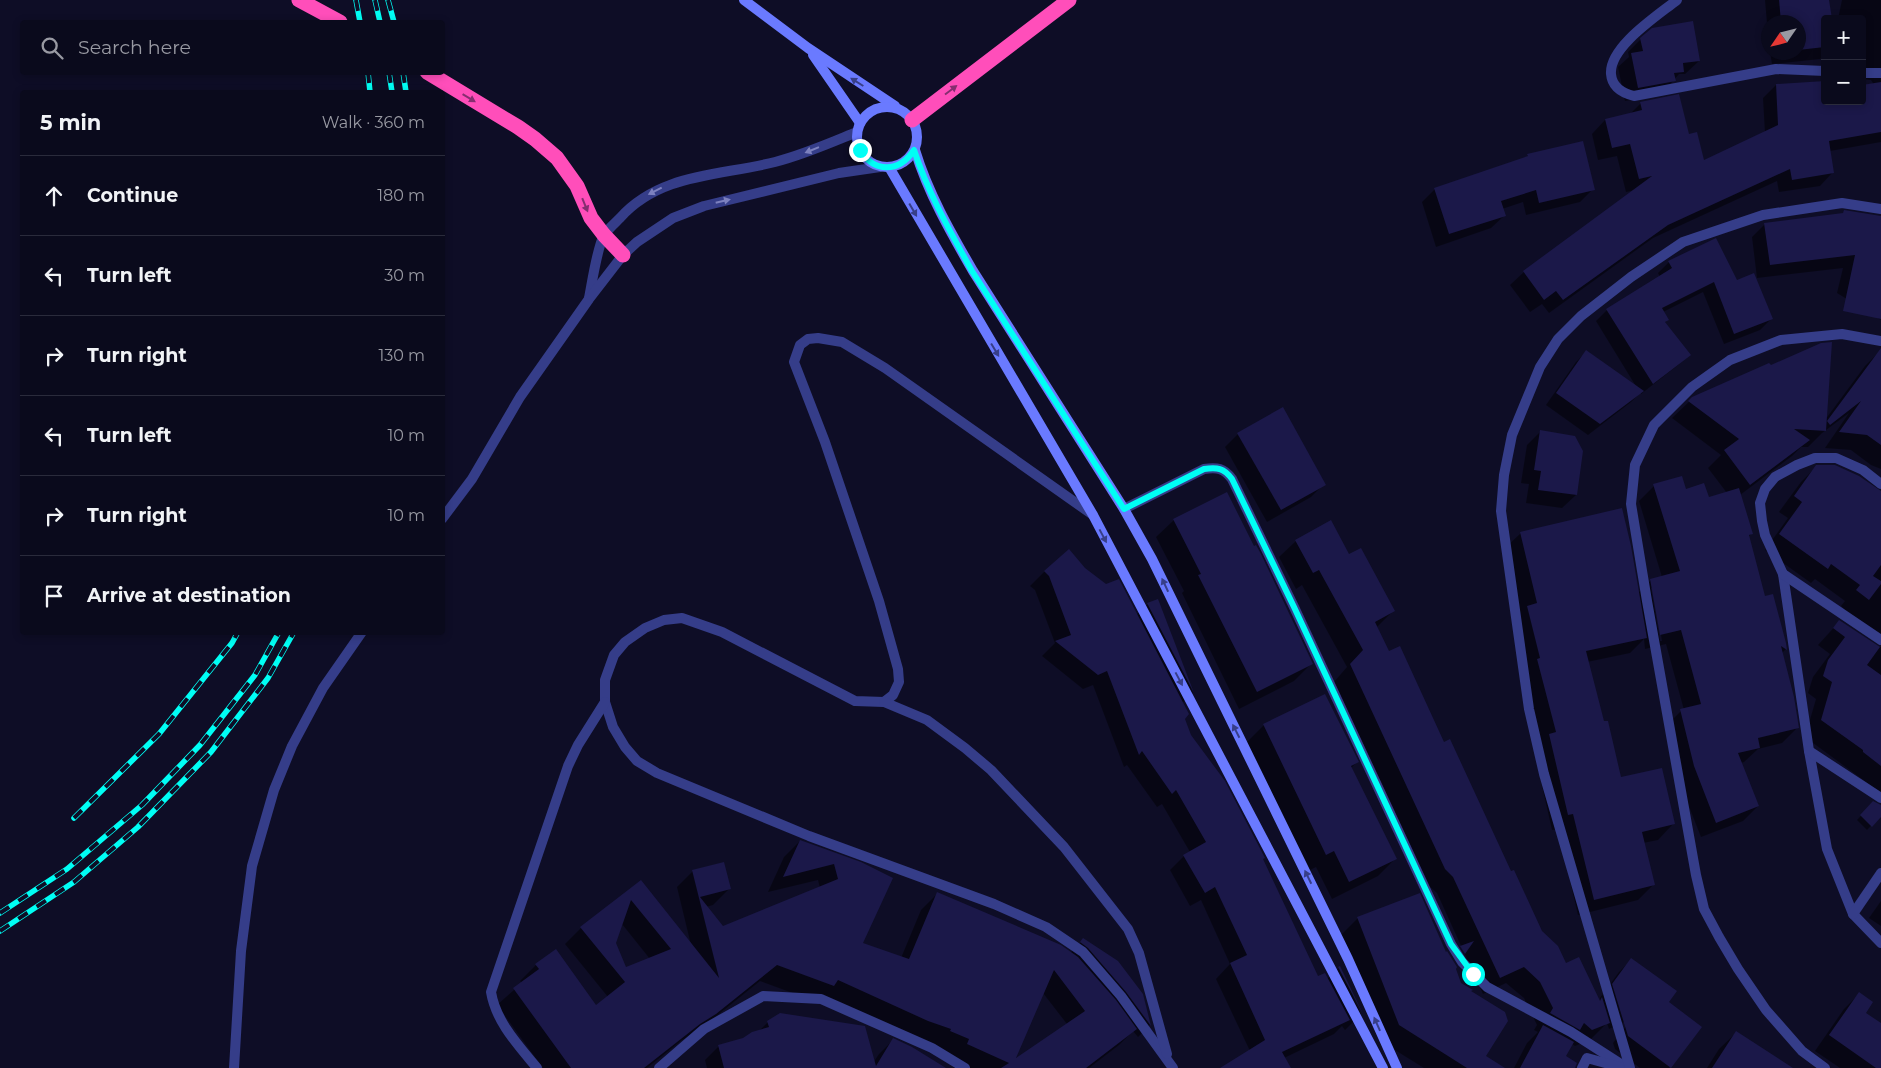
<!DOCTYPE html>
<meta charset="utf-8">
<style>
:root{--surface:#0a0a1c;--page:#181829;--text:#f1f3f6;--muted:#999aa3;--line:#2a2b3b}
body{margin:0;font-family:Montserrat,sans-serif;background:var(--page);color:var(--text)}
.controls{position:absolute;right:15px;top:15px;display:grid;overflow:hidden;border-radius:5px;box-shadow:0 2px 8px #0003}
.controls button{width:45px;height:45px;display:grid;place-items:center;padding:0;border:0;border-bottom:1px solid var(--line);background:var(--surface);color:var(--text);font:25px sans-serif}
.compass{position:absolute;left:1761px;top:15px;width:45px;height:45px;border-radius:50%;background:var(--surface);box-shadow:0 2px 8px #0003;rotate:235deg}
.stop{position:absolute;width:15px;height:15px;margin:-11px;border:4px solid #00fef5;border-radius:50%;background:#fff}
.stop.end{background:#00fef5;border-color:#fff;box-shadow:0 1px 5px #0008}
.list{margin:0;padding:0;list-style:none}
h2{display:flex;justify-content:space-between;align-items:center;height:65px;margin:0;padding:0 20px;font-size:21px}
h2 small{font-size:16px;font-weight:400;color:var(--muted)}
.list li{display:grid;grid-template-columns:32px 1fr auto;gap:15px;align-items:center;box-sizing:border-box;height:80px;padding:0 20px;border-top:1px solid var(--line)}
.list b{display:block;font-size:19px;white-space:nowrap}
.list em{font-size:16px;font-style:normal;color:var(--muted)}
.icon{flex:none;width:28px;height:28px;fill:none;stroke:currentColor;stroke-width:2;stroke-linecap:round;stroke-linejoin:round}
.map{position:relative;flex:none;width:1881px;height:1068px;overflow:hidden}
.search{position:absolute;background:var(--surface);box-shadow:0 2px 8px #0003;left:20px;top:20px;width:425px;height:55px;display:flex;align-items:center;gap:12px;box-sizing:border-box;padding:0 18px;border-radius:5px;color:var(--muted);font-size:19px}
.panel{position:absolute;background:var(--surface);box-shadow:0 2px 8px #0003;left:20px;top:90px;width:425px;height:545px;border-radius:5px}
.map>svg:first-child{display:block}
.shadow{fill:#0007;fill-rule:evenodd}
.building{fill:#1b1849;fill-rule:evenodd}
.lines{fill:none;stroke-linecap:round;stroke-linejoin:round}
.street{stroke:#353d89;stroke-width:10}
.secondary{stroke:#6a7aff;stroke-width:10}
.highway{stroke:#ff4eba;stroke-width:15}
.rail-casing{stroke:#00fef5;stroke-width:5.5}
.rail{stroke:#0e0d26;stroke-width:4;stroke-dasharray:11;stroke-linecap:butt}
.oneway{fill:#373e88}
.oneway2{fill:#862e70}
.oneway3{fill:#7c80be}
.route{stroke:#00fef5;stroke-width:6}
</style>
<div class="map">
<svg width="1881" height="1068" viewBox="0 0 1881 1068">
<rect width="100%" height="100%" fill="#0e0d26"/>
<g class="shadow">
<polygon points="1765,0 1828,0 1825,19 1825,55 1820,59 1772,64 1770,52 1798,52 1798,22 1768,22 1768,35"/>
<polygon points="1842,0 1881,0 1881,142 1830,151 1833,172 1820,186 1779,192 1777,181 1653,238 1549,313 1542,304 1530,312 1510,285 1524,272 1636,190 1626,192 1617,156 1598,160 1592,134 1605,120 1629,115 1641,103 1688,136 1703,161 1765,133 1763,98 1776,85 1825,101 1862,101 1873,83 1871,80 1862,79 1862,19 1838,19"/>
<polygon points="1641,39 1699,61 1685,74 1679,74 1662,94 1625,101 1618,67 1629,57 1628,52"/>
<polygon points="1528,156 1593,189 1580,202 1526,215 1523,202 1502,209 1505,215 1491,228 1436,247 1422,202 1435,189 1525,159"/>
<polygon points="1844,212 1881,217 1881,320 1837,293 1843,268 1757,278 1752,237 1765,224 1841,215"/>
<polygon points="1669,262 1736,281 1771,319 1760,330 1724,344 1703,292 1663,312 1668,320 1664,323 1689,355 1678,365 1641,394 1641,392 1631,402 1588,435 1546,405 1576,362 1587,351 1637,388 1596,321 1607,310 1660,277 1658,273"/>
<path d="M1881 350V469L1871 465 1851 450 1825 448 1849 413 1822 433 1808 447H1801L1792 456 1740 495 1752 533 1748 537 1764 598 1785 644 1786 649 1782 653 1797 728 1782 743 1758 749 1744 762 1741 763 1758 806 1743 821 1701 837 1679 781 1666 726 1681 711 1684 710 1666 644 1645 649 1644 639 1630 653 1587 662 1620 779 1673 824 1658 840 1643 843 1653 885 1638 900 1578 915 1558 829 1552 830 1534 750 1525 673 1512 623 1520 614 1505 548 1521 533 1638 593 1651 580 1662 577 1639 501 1654 486 1685 491 1708 499 1727 493 1708 468 1721 455 1672 418 1693 398 1825 420 1865 366ZM1651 588H1653L1662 641H1660Z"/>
<polygon points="1540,432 1576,495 1562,508 1526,503 1529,484 1521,483 1527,445"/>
<polygon points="1238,434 1324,484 1311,497 1267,522 1225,447"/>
<polygon points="1817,466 1881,493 1881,636 1842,612 1844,609 1841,606 1845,601 1815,579 1811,583 1765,550 1788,518 1779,512 1801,482"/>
<polygon points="1174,520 1311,664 1294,681 1239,709 1182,593 1184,591 1156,537"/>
<polygon points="1296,541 1349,556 1394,610 1377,627 1388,653 1443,743 1541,932 1566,964 1602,1006 1600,998 1619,972 1632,959 1667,1002 1700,1027 1669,1068 1640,1068 1615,1049 1613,1043 1632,1018 1609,1029 1607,1023 1591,1039 1575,1046 1568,1041 1564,1057 1574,1068 1514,1068 1527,1043 1538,1032 1534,1030 1537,1025 1524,998 1506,983 1483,994 1437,893 1429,886 1334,682 1347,667 1302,585 1296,589 1279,557"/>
<polygon points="1084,568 1136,615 1148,604 1157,600 1193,693 1182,703 1184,719 1190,735 1262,860 1317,978 1327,979 1340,967 1361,1014 1345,1030 1342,1026 1334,1034 1284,1058 1290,1068 1222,1068 1250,1051 1216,979 1230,964 1201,900 1190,906 1170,870 1184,856 1190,852 1162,804 1157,807 1127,765 1124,767 1093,685 1083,689 1042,656 1055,643 1035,590 1030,586 1045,571"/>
<polygon points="1839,622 1877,647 1881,647 1881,793 1805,737 1816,699 1808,693 1813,677 1830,654 1818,645"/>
<polygon points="1325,695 1357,762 1351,768 1396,858 1378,876 1332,899 1316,867 1308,871 1246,743 1264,725"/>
<polygon points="1873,803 1881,808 1881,815 1867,830 1857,820"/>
<path d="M800 841 860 863 861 943 901 958 921 910 937 894 1070 953 1083 940 1117 962 1150 1025 1138 1037 1133 1031 1119 1045 1089 1068H968L817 1002 760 981 699 1030 682 1040 647 1068H543L497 1005 522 983 520 981 536 965 596 1007 608 997 565 944 581 928 641 882 691 945 677 887 693 871 729 889 713 905 706 907 723 927 820 888 818 880 768 892 784 857ZM622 924 650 959 625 969 615 943ZM1043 993 1067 1024 1013 1062Z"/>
<polygon points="1881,901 1881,926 1869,918"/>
<polygon points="1358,918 1445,954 1455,968 1460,984 1470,992 1484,1057 1503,1068 1424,1068 1382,1042 1341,935"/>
<polygon points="1859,994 1864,1013 1881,1025 1881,1068 1840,1068 1815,1051 1844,1009"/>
<polygon points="768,1022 873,1063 879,1054 893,1040 940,1068 707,1068 705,1060 719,1046 744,1039 758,1032"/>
<polygon points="1736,1033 1791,1068 1707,1068 1719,1049"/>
</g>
<g class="building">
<polygon points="1779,0 1829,0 1832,19 1825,19 1825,47 1798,50 1798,22 1781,22"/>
<polygon points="1693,21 1700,61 1683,63 1684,72 1674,73 1676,81 1638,88 1631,53 1643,51 1640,38 1652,28"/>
<polygon points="1825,81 1825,101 1862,101 1862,85 1881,82 1881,132 1829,141 1834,173 1792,180 1790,169 1668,225 1563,300 1556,291 1544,300 1523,271 1652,176 1639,179 1630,144 1612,148 1605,119 1642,110 1640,102 1679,94 1689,134 1697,132 1704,160 1778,125 1776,84"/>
<polygon points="1583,141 1595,190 1539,203 1536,190 1501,201 1506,216 1449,234 1434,188 1528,156 1527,154"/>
<polygon points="1844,210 1881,216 1881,319 1843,311 1855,255 1770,265 1764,223 1843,213"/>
<polygon points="1716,238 1737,280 1754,273 1773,319 1734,334 1714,282 1662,308 1669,320 1665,322 1691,355 1653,384 1606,309 1672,268 1668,261"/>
<polygon points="1832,342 1826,431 1794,429 1810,440 1750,485 1724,450 1739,439 1688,401 1692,397 1769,363 1771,365 1821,343"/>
<polygon points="1881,348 1881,445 1867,435 1839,432 1861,401 1830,425 1827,421"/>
<polygon points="1586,350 1644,391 1600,424 1556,393"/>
<polygon points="1283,407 1326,485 1281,510 1237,433"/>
<polygon points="1540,430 1575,436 1583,451 1577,495 1538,490 1541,471 1534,470"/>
<polygon points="1816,465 1835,465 1859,476 1881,491 1881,565 1873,576 1881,581 1881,584 1869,600 1856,590 1860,585 1831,564 1828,569 1779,534 1802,502 1794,496"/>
<polygon points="1682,476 1686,489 1704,483 1709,497 1739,488 1753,534 1749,535 1765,596 1773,594 1786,643 1787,650 1781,646 1794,697 1799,728 1758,738 1760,748 1738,753 1759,806 1716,823 1694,766 1680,709 1701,704 1681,630 1660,635 1650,579 1680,571 1653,484"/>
<polygon points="1227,492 1254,546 1256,545 1261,554 1313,664 1257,692 1198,575 1201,574 1173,519"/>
<polygon points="1622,508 1631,546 1647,638 1586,651 1604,721 1608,721 1621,777 1662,768 1675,824 1642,832 1655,885 1594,900 1573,814 1568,815 1549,734 1556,732 1537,659 1540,658 1527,606 1537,603 1520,532"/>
<polygon points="1331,520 1349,554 1361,548 1395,611 1375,622 1389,651 1400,646 1444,742 1450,739 1511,871 1514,870 1542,931 1558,946 1566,963 1579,957 1600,1001 1602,997 1610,1023 1592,1030 1584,1023 1580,1030 1550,1013 1553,1008 1540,982 1524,967 1500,978 1453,877 1445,869 1350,664 1363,650 1319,570 1313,573 1295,540"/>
<polygon points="1069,549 1085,568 1106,584 1119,579 1189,714 1185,719 1191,735 1225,781 1265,858 1263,859 1318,976 1325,973 1350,1020 1282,1052 1291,1068 1220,1068 1265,1040 1230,963 1247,955 1215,887 1205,893 1183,855 1206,842 1176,790 1172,794 1142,751 1139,755 1107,671 1098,675 1055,641 1071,635 1049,576 1044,571"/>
<polygon points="1158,599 1194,693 1147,603"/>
<polygon points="1839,620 1880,647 1867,665 1881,675 1881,766 1863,752 1863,750 1821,720 1832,682 1823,676 1828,660 1845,637 1833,628"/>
<polygon points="1325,694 1359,762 1351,766 1397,859 1349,882 1334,851 1326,855 1263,724"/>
<polygon points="1873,801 1881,805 1881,817 1872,827 1860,815"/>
<path d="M800 840 861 862 893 878 863 943 909 959 937 892 1061 945 1078 957 1116 1000 1137 1029 1086 1068H1001L1009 1063 967 1044 969 1039 950 1031 951 1029 928 1021 838 980 834 986 777 965 716 1014 700 1024 644 1068H571L513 988 539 969 535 964 556 949 596 1005 625 982 580 927 641 880 719 978 692 870 724 862 731 889 700 897 723 926 838 879 834 864 783 877ZM631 900 671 949 626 967 616 943ZM1054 970 1085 1011 1016 1058Z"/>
<polygon points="1420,893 1446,952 1447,951 1457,967 1456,969 1461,983 1473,990 1471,991 1505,1012 1508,1021 1486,1056 1505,1068 1467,1068 1399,1025 1357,917"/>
<polygon points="1083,938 1118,961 1143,994 1151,1026 1126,992 1088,948 1080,942"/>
<polygon points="1474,941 1465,954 1460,946"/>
<polygon points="1631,958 1677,991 1669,1002 1702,1027 1671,1068 1628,1036 1612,984"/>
<polygon points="1340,966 1363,1014 1338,967"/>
<polygon points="1859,992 1873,1002 1866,1013 1881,1023 1881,1068 1876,1068 1829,1035"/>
<polygon points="780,1013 865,1026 876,1066 893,1038 912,1047 946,1068 724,1068 718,1045 743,1038 752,1032 769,1027 767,1021"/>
<polygon points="1543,1025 1574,1042 1566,1056 1577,1063 1575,1068 1520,1068"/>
<polygon points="1736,1031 1793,1068 1712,1068"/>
</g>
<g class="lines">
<g class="street">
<path d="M1677 0C1657 16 1609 47 1611 74 1612 87 1622 93 1634 96L1776 69 1825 71"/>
<polyline points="1862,73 1881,73"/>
<path d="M589 298C592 283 597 248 604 235 608 229 615 223 620 218 660 173 720 176 775 162 803 155 830 143 857 132"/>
<polyline points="1881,484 1863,470 1836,458 1815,458 1797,465 1775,477 1765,489 1760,503 1762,521 1765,535 1783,574 1809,751 1827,849 1853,914 1881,943"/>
<path d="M1124 509 1204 469C1217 467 1224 468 1232 479L1294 607 1451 944 1462 962 1487 987 1571 1032 1627 1068"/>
<polyline points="1093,515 885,368 842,342 818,338 808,339 800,345 794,362 825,442 879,601 898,669 899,682 893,695 884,702 855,701 722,632 682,618 664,620 645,628 625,642 614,655 605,680 605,702 613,727 625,747 637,761 657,773 809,836 994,904 1046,927 1083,952 1121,996 1173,1068"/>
<polyline points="442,519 472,479 520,397 589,299 623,255 637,242 673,218 704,206 839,173 880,167"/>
<polyline points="1783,574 1881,640"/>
<polyline points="884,702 927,720 965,748 991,770 1064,847 1128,929 1139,953 1167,1054"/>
<polyline points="1809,751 1881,798"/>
<polyline points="1853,914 1881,873"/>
<polyline points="234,1068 241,951 252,866 274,790 292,746 323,688 362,632"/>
<path d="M537 1068C518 1045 496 1022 491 992L568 766 578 745 605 702"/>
<polyline points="659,1068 704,1029 763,996 821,999 932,1048 965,1068"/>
<polyline points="1582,1068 1587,1058 1620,1067"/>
<polyline points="1630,1068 1544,774 1529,709 1501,511 1504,475 1512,435 1540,367 1558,339 1581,316 1631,277 1683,242 1763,215 1842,203 1881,209"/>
<polyline points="1825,1068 1802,1051 1766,1010 1738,969 1719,937 1704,909 1696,875 1647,601 1631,504 1635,465 1654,425 1692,387 1730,360 1781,340 1842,334 1881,341"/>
</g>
<g class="secondary">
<polyline points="744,0 808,48 895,106"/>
<polyline points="813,55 860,123"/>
<circle cx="887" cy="137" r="30"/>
<path d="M915 150C928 193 951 233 973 271L1124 509 1152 559 1348 959 1397 1068"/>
<polyline points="889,167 1093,515 1383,1068"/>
</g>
<g class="highway">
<polyline points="299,0 340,22"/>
<polyline points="427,72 518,127 535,139 557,158 577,186 591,218 604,235 623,255"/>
<polyline points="912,120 1069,0"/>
</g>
<g class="rail-casing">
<g id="rail">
<polyline points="356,0 360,22"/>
<polyline points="375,0 380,22"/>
<polyline points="388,0 394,22"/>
<polyline points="368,72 370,92"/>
<polyline points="389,72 392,92"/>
<polyline points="403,72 406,92"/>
<polyline points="74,818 159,734 232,643 238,632"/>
<polyline points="0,913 67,869 142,805 200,745 255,675 279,632"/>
<polyline points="0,931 74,882 138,827 211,752 268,678 294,632"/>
</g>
</g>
<use href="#rail" class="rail"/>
</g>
<defs><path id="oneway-solid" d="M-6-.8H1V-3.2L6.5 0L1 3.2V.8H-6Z" transform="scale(1.25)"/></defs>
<g class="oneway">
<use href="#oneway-solid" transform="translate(857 82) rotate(-148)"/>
<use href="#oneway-solid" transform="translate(913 210) rotate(60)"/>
<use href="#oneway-solid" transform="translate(995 350) rotate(59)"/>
<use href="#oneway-solid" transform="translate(1103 536) rotate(62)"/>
<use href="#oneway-solid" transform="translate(1165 585) rotate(-115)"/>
<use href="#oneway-solid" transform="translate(1179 679) rotate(62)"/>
<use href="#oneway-solid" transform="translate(1236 731) rotate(-117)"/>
<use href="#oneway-solid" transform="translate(1308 877) rotate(-116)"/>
<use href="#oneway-solid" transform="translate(1377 1024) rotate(-114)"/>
</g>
<g class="oneway2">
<use href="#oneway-solid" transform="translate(951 90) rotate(-37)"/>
<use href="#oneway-solid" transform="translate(469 98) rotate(31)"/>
<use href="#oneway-solid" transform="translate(585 205) rotate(68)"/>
</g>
<g class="oneway3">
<use href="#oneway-solid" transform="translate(812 150) rotate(158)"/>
<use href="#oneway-solid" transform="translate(655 191) rotate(153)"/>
<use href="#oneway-solid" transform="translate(723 201) rotate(-13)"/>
</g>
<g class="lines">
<path class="route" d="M860 150C874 173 899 173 914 150 928 193 951 233 972 271L1124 509 1204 469C1217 467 1224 468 1232 479L1294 607 1451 944 1473 974"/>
</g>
</svg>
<div class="controls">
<button>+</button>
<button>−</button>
</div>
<svg class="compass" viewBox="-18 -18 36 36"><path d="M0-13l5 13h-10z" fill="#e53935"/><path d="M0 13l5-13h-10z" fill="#999aa3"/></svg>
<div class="stop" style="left:1473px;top:974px"></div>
<div class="stop end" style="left:860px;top:150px"></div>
<div class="search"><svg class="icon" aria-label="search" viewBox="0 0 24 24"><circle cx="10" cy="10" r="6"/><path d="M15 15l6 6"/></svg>Search here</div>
<section class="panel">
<h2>5 min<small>Walk · 360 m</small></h2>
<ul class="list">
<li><svg class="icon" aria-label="ahead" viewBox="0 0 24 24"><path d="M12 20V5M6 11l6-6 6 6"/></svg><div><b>Continue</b></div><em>180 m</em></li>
<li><svg class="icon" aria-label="left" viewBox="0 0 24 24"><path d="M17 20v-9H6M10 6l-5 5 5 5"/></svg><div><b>Turn left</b></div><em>30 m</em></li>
<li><svg class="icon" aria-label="right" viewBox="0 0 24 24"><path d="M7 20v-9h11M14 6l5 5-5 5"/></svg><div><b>Turn right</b></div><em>130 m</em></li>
<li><svg class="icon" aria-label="left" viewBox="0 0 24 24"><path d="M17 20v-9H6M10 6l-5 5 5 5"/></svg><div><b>Turn left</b></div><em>10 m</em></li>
<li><svg class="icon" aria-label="right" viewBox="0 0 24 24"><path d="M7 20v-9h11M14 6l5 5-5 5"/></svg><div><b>Turn right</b></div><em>10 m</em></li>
<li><svg class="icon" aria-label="arrive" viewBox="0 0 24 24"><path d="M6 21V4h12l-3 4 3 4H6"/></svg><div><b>Arrive at destination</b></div></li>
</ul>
</section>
</div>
